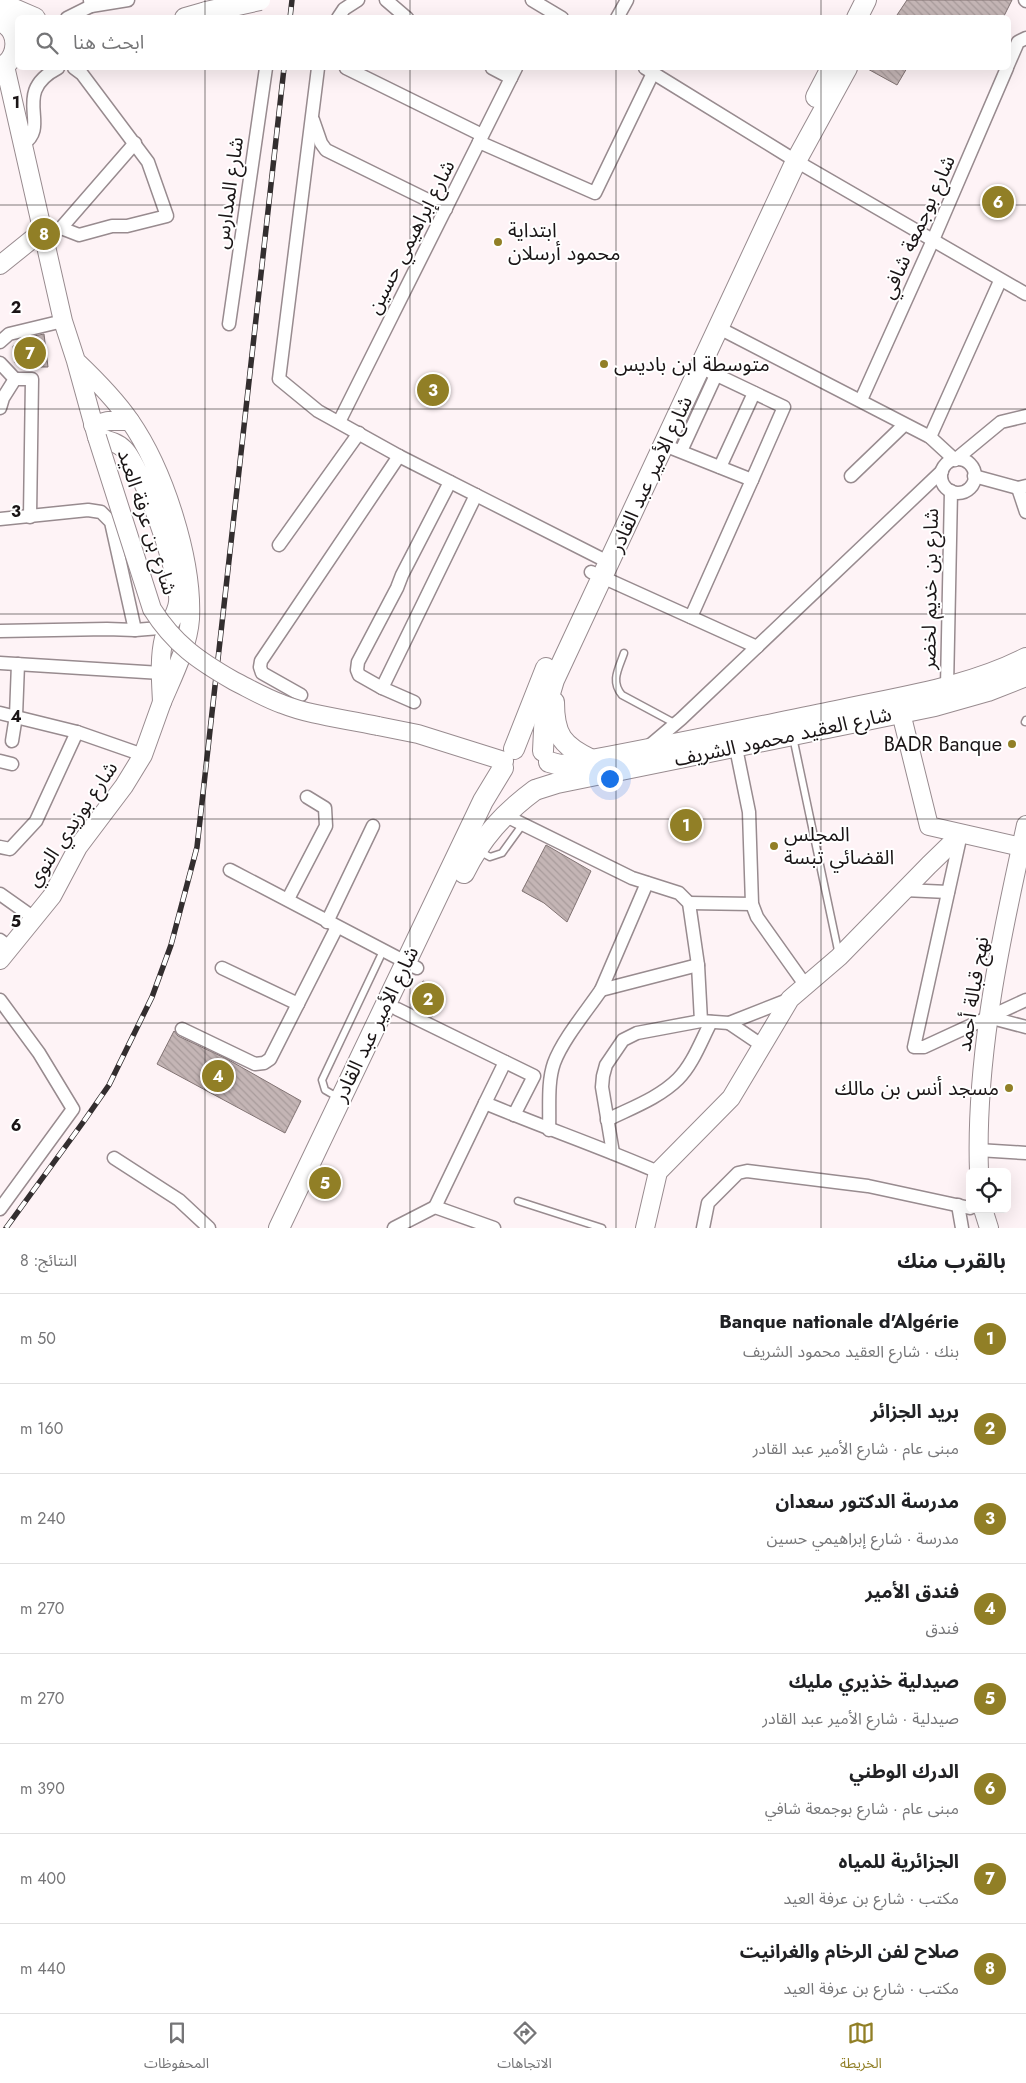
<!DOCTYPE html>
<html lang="ar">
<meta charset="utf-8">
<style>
:root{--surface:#fff;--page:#f2f2f2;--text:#202124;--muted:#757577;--line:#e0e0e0;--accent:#917f26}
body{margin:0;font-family:Jost,"Noto Sans Arabic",sans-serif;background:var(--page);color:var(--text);direction:rtl}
.controls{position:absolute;right:15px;bottom:15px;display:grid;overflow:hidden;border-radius:8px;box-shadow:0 5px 20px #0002}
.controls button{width:45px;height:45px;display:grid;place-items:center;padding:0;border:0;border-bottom:1px solid var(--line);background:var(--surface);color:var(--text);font:25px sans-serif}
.you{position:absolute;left:609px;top:778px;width:18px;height:18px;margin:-12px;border:4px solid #fff;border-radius:50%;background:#1a73e8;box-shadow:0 0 0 8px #1a73e833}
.badge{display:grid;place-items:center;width:32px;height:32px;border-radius:50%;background:var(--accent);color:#fff;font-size:16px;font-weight:700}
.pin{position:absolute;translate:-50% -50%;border:2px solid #fff;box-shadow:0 1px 5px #0006}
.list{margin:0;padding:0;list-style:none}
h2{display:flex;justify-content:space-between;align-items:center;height:65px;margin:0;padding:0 20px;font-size:21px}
h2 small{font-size:16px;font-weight:400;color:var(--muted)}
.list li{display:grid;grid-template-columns:32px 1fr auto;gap:15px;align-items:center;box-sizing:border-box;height:90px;padding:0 20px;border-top:1px solid var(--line)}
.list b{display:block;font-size:19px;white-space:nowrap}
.list p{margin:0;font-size:16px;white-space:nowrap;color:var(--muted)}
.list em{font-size:16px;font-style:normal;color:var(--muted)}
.icon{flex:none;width:28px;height:28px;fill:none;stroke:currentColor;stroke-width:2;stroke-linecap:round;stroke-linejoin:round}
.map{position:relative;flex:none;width:1026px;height:1228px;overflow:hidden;direction:ltr}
.search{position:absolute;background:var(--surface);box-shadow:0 5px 20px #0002;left:15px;right:15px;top:15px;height:55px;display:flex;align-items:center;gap:12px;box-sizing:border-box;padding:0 18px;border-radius:8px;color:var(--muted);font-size:19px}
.sheet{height:785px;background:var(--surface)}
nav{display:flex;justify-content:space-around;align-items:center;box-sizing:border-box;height:70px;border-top:1px solid var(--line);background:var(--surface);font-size:14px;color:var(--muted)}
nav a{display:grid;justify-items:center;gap:2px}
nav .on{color:var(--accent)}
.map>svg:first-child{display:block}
.building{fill:url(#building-back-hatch);stroke:#817373}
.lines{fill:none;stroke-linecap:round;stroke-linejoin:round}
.lane-casing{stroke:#988b8f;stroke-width:9}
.street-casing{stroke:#988b8f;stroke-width:15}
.secondary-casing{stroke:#988b8f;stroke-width:20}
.primary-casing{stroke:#988b8f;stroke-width:22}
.lane{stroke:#fff;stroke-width:6}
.street{stroke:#fff;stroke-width:12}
.secondary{stroke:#fff;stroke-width:18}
.primary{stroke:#fff;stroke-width:20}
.rail-casing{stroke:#332e2f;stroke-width:5.5}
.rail{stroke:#fff;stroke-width:4;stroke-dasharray:11;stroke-linecap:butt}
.secondary-bridge-casing{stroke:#988b8f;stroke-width:20;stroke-linecap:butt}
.primary-bridge-casing{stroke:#988b8f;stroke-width:22;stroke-linecap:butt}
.secondary-bridge{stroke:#fff;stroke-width:18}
.primary-bridge{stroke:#fff;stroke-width:20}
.grid{fill:none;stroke:#1a1516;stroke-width:1;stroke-opacity:0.55}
.poi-dot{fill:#917f26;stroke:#fff;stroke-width:2}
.labels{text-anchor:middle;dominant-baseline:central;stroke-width:4;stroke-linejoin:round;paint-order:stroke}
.street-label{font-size:20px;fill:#1a1516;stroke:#fff}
.poi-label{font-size:20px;fill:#1a1516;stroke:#fff;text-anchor:start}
.grid-label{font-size:16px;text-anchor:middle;font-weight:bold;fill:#1a1516;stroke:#fff;stroke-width:4;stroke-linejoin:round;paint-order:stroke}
</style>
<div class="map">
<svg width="1026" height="1228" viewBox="0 0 1026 1228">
<defs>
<pattern id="building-back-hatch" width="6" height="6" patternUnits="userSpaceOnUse" patternTransform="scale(1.25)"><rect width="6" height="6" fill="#c4b5b5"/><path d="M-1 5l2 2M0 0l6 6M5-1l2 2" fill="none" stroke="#a89b9b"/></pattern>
</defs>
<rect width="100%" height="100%" fill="#fef3f6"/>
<g class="building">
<polygon points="907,0 1012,0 1003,18 895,18"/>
<polygon points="866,68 907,68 897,85"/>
<polygon points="44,334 48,367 34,367 32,360 15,363 13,346 30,342 29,337"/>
<polygon points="546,845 591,871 567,922 544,903 522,891"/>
<polygon points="423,981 443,990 432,1017 412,1007"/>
<polygon points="174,1031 178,1036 227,1059 301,1101 285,1133 157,1064"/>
</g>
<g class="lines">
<g class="lane-casing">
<g id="lane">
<path d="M624 653C619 668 610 681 622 695L676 724"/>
<polyline points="1025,722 1026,720"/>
<polyline points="793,737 839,955"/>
<polyline points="479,851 490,857 502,853 523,824"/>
<polyline points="339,1098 325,1090 322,1080 383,951"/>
<polyline points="518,1201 602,1228"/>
</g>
</g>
<g class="street-casing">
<g id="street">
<polyline points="90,0 91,6 128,0"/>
<polyline points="386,0 407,18"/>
<polyline points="532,0 562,18"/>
<polyline points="1025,0 1026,1"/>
<polyline points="67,18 91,6"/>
<polyline points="338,18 344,9 358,0"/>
<polyline points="617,18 627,0"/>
<polyline points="1008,65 1018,42 1026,38"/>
<polyline points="318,68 279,379 318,411 399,456 610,563"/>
<polyline points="346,68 482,135"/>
<polyline points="492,68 511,78"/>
<polyline points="645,68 796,161 1026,294"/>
<polyline points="313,120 321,143 326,150 446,209"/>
<polyline points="479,142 595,193 653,73"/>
<path d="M23 144C52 126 10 93 58 68"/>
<polyline points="61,228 79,235 112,226 127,226 167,216 148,162 82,74 74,68"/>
<polyline points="54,230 61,228 135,143"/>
<polyline points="229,324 266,68"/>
<polyline points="719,328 930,437 955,460 1001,422 1026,416"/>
<polyline points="0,342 9,334 63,321"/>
<polyline points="0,363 15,379"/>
<polyline points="700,367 784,407 752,480"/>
<polyline points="861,400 933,240 1007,68"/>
<polyline points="0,408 3,398 15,379 32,379 30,517"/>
<polyline points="339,422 516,68"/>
<polyline points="930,437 1000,281"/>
<polyline points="664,445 752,480 691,617"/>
<polyline points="681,451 716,375"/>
<circle cx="958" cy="476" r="17"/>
<polyline points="720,467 754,393"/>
<polyline points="851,476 904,425"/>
<polyline points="974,476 1018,488 1026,486"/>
<polyline points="1018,488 1026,512"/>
<polyline points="0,519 88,510 101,512 111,522 135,630"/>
<polyline points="279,545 359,433"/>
<polyline points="591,572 757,647"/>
<polyline points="0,631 107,629 135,630 172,627"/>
<polyline points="0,663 161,673"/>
<polyline points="947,687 951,491"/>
<polyline points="382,688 359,675 357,670 358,662 397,588 402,575 450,482"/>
<polyline points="301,695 262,673 260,667 261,661 399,456"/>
<polyline points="414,702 382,688 476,495"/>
<polyline points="0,713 77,732 143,755"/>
<polyline points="12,741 16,716 18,664"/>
<polyline points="648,747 681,719 942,471"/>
<polyline points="736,748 749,812 752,904 757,917 806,986"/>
<polyline points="0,761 12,764"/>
<polyline points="504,815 632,878 679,893 689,903 698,965 701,1021 729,1023 790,999"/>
<polyline points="961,834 914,1047 924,1047 1026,1000"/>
<polyline points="0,847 10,849 36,821 77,732"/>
<polyline points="230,870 417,968"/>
<polyline points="647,883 601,990 698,965"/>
<polyline points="904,890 948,892"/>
<polyline points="0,894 34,918"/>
<polyline points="288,899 326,826 325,808 307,797"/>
<polyline points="689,903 752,904"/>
<polyline points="327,922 373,826"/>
<polyline points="0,940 11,948"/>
<polyline points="222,968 298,1004"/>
<polyline points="0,1000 39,1053 73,1109 0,1209"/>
<polyline points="397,1009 534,1076 514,1115"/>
<polyline points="988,1017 1026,1027"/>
<polyline points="729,1023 763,1046"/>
<polyline points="182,1029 255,1064 264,1063 270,1059 337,927"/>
<path d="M505 1062 485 1103C542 1127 601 1147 658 1172"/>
<path d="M607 1120C631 1108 659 1098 678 1079 693 1064 701 1041 711 1022"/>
<path d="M549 1130C550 1108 547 1083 554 1063 563 1039 586 1012 601 990"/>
<polyline points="978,1150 1026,1153"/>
<polyline points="613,1153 602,1087 603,1076 606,1065 623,1040 637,1033 701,1021"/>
<polyline points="114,1158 179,1200 209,1228"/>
<polyline points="958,1205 962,1228"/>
<polyline points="435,1207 485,1103"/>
<polyline points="394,1228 435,1207 494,1228"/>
<polyline points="703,1228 708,1203 738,1173 747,1171 868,1186 970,1208"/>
</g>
</g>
<g class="secondary-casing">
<g id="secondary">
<path d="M5 66 63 321 76 361 97 437C107 440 117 442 124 449 142 467 181 577 178 602 177 614 167 626 164 638 159 658 161 681 162 702 173 676 188 647 190 619 193 559 164 470 130 421 115 399 96 380 76 361"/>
<polyline points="0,265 41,232"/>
<polyline points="93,425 108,421 130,421"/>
<polyline points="901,713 929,826 1021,847"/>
<polyline points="378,726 418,734 504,761"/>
<polyline points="0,960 52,896 78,847 124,786 143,755 162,702"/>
<path d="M979 1172C975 1057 1001 937 1026 825"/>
<polyline points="983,1209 989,1228"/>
<polyline points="645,1228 658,1172 731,1098 790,999 839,957 929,865 961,834"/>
</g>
</g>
<g class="primary-casing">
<g id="primary">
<polyline points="0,3 35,18"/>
<polyline points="185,18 206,12"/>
<polyline points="857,18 866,0"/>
<path d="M0 21C21 30 20 58 0 68"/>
<polyline points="816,97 831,68"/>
<path d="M554 702C554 735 562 746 592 760"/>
<polyline points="514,749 546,668"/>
<polyline points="543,751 545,710 554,680 796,161 847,68"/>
<path d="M549 762 560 765 571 764C659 748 748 729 836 711 900 697 967 688 1026 658"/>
<polyline points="538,789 557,783 935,706 988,691 1026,676"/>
<path d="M464 873C481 838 504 813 535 790"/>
<polyline points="279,1228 483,801 503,768"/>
</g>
</g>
<use href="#lane" class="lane"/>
<use href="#street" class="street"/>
<use href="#secondary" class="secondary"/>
<use href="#primary" class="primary"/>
<g class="rail-casing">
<g id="rail">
<polyline points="290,18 292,0"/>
<polyline points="6,1228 84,1121 109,1085 152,997 171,945 197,847 284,68"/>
</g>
</g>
<use href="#rail" class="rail"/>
<g class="secondary-bridge-casing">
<path id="secondary-bridge" d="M97 437 152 609C174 644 199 661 234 681 250 689 265 698 282 704 312 716 347 719 378 726"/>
</g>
<g class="primary-bridge-casing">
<polyline id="primary-bridge" points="206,12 260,0"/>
</g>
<use href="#secondary-bridge" class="secondary-bridge"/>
<use href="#primary-bridge" class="primary-bridge"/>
</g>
<path class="grid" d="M205 0V18M410 0V18M616 0V18M821 0V18M205 68V1228M410 68V1228M616 68V1228M821 68V1228M0 205H1026M0 409H1026M0 614H1026M0 819H1026M0 1023H1026"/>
<g class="poi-dot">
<circle cx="498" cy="242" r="5"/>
<circle cx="604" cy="364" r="5"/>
<circle cx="1012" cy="744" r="5"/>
<circle cx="774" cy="846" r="5"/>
<circle cx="1009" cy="1088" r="5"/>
</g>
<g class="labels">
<g class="street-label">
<text transform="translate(229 193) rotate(-82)">شارع المدارس</text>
<text transform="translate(918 227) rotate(-66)">شارع بوجمعة شافي</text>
<text transform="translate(411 237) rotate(-63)">شارع إبراهيمي حسين</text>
<text transform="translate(651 474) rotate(-65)">شارع الأمير عبد القادر</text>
<text transform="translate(147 522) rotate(72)">شارع بن عرفة العيد</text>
<text transform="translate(930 589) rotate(-89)">شارع بن خديم لخضر</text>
<text transform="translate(783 737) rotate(-12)">شارع العقيد محمود الشريف</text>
<text transform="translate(72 824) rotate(-56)">شارع بوزيدي النوي</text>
<text transform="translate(973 994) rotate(-81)">نهج قبالة أحمد</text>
<text transform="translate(376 1024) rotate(-64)">شارع الأمير عبد القادر</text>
</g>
<g class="poi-label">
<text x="508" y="230">ابتداية<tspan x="508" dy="23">محمود أرسلان</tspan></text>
<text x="614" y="364">متوسطة ابن باديس</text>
<text x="1002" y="744" text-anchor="end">BADR Banque</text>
<text x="784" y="834">المجلس<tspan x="784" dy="23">القضائي تبسة</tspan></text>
<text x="999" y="1088" text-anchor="end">مسجد أنس بن مالك</text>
</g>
</g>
<g class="grid-label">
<text x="16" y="108">1</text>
<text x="16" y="313">2</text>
<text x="16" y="517">3</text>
<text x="16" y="722">4</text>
<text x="16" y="927">5</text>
<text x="16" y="1131">6</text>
</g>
</svg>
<div class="controls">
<button><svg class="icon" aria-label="locate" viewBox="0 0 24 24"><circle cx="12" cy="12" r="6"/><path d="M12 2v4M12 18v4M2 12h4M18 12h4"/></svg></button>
</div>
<div class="you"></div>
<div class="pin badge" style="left:686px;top:825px">1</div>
<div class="pin badge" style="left:428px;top:999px">2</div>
<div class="pin badge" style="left:433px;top:390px">3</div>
<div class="pin badge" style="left:218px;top:1076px">4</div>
<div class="pin badge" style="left:325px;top:1183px">5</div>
<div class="pin badge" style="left:998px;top:202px">6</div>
<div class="pin badge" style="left:30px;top:353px">7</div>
<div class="pin badge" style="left:44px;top:234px">8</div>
<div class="search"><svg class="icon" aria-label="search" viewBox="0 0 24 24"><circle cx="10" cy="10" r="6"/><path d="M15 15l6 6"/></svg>ابحث هنا</div>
</div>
<section class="sheet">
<h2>بالقرب منك<small>النتائج: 8</small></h2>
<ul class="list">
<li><span class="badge">1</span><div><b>Banque nationale d'Algérie</b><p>بنك · شارع العقيد محمود الشريف</p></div><em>50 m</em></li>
<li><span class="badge">2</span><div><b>بريد الجزائر</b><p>مبنى عام · شارع الأمير عبد القادر</p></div><em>160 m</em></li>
<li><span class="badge">3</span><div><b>مدرسة الدكتور سعدان</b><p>مدرسة · شارع إبراهيمي حسين</p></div><em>240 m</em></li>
<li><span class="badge">4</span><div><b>فندق الأمير</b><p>فندق</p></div><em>270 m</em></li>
<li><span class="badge">5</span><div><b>صيدلية خذيري مليك</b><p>صيدلية · شارع الأمير عبد القادر</p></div><em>270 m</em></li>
<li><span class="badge">6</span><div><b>الدرك الوطني</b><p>مبنى عام · شارع بوجمعة شافي</p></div><em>390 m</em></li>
<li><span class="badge">7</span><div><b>الجزائرية للمياه</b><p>مكتب · شارع بن عرفة العيد</p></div><em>400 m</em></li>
<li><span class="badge">8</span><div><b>صلاح لفن الرخام والغرانيت</b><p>مكتب · شارع بن عرفة العيد</p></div><em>440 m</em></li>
</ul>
</section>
<nav>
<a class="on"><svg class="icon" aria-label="map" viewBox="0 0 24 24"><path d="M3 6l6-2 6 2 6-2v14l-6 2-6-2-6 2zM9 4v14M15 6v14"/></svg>الخريطة</a>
<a><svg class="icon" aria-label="directions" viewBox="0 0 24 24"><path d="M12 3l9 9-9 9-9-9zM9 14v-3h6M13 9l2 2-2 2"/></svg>الاتجاهات</a>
<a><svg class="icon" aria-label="saved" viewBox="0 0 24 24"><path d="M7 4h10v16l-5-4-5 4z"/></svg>المحفوظات</a>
</nav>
